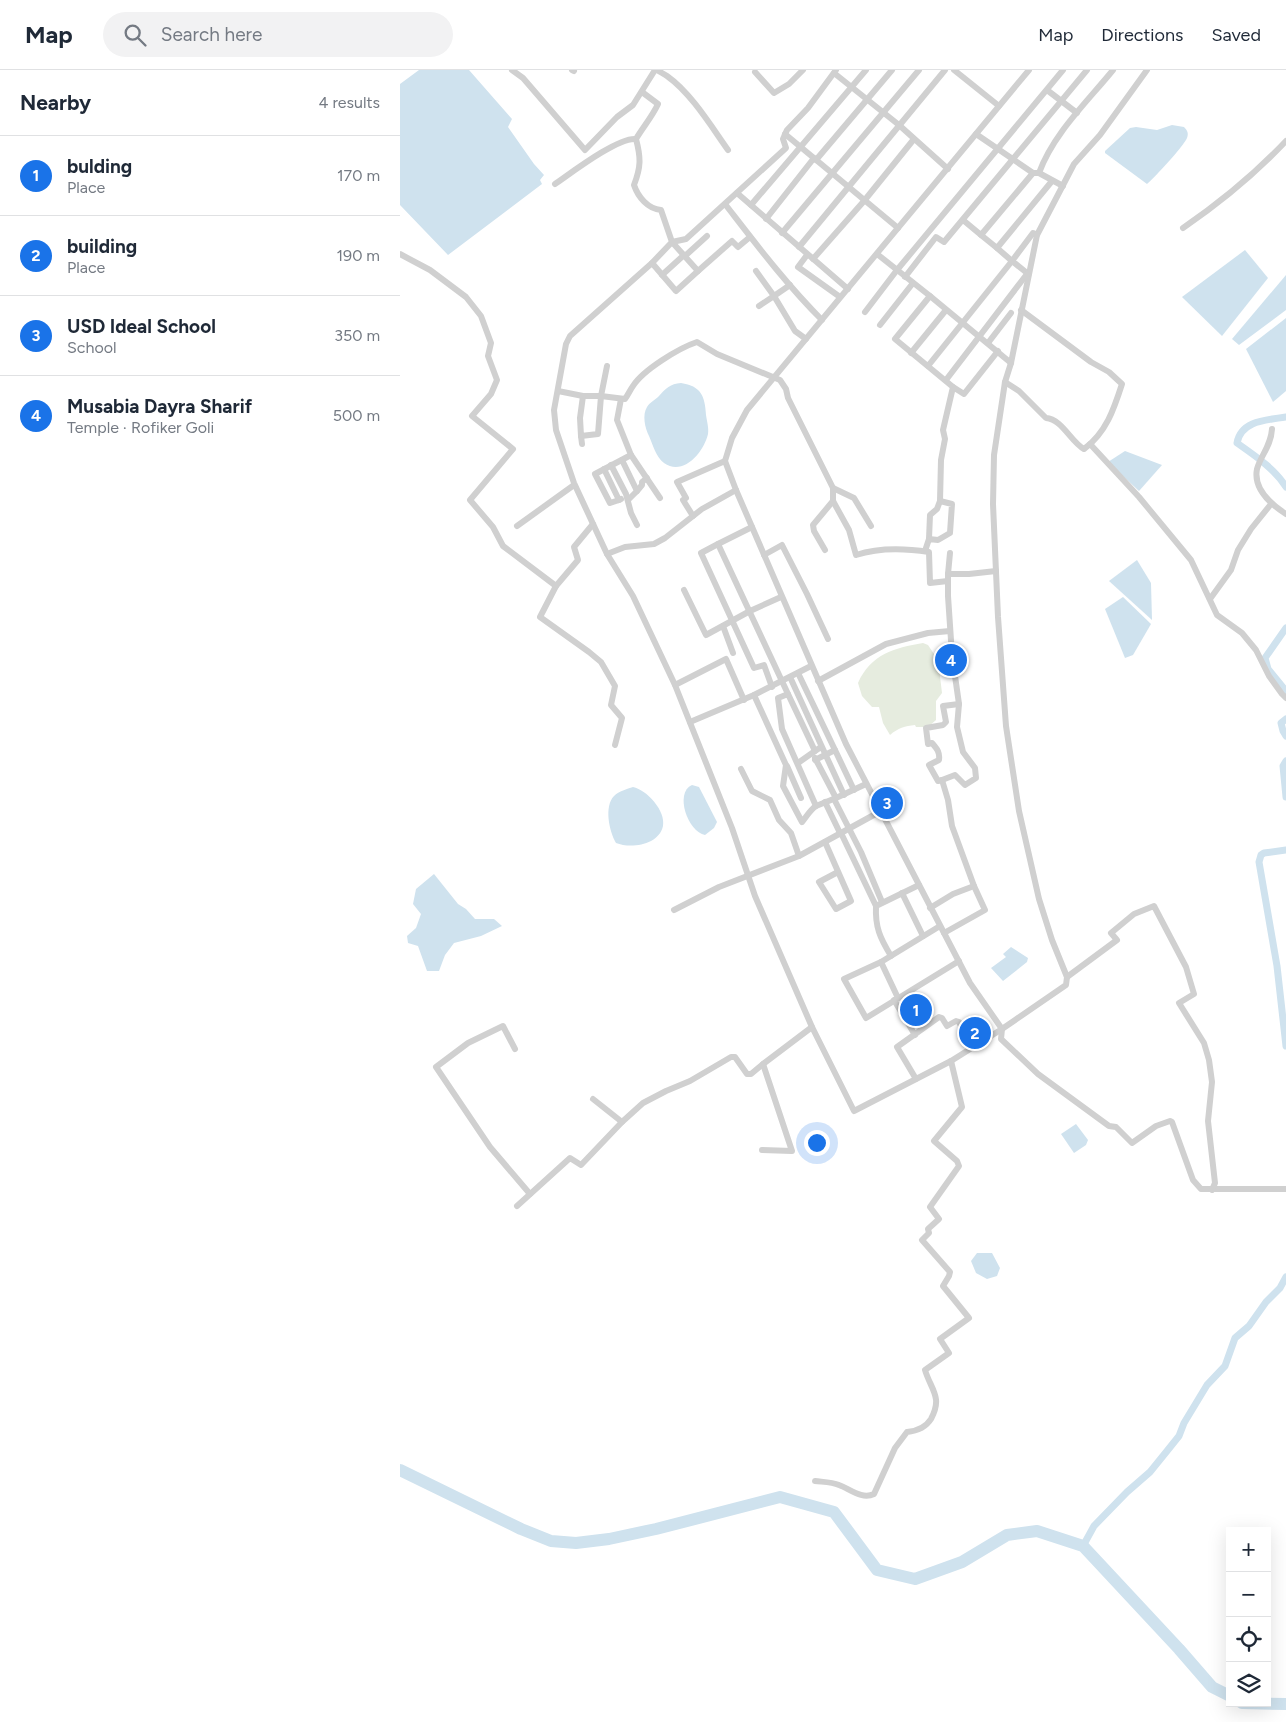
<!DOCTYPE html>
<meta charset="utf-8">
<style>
:root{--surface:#fff;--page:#f2f2f3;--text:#1f2937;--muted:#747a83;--line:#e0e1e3;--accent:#1a73e8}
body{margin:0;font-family:Figtree,sans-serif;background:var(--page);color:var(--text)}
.controls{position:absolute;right:15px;bottom:15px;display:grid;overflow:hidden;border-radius:0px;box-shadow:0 5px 20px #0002}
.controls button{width:45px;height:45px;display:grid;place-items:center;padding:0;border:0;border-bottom:1px solid var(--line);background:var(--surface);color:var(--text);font:25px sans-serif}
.you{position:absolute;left:416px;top:1072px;width:18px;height:18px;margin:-12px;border:4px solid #fff;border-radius:50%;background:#1a73e8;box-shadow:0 0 0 8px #1a73e833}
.badge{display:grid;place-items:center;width:32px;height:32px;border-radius:50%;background:var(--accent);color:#fff;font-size:16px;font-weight:700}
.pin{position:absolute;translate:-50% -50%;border:2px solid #fff;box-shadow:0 1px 5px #0006}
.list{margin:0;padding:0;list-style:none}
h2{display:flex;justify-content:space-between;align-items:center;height:65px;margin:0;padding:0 20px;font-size:21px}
h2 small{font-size:16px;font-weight:400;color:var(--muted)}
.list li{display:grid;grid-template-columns:32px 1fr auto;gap:15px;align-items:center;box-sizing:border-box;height:80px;padding:0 20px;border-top:1px solid var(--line)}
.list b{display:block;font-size:19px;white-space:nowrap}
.list p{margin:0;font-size:16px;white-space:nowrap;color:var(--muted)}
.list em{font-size:16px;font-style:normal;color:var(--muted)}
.icon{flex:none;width:28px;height:28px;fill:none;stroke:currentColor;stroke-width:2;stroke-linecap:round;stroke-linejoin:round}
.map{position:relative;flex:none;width:886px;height:1652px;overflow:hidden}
header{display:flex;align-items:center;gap:30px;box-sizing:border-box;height:70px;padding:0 25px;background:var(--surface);border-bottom:1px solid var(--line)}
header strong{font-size:24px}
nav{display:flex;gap:28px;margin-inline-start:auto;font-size:18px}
.search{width:350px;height:45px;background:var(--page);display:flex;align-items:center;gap:12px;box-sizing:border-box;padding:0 18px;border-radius:28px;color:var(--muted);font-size:19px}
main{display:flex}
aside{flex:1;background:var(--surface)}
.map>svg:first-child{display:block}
.green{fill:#e6ecdf}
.water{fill:#cfe2ee}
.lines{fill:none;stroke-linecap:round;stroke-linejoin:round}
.canal{stroke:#cfe2ee;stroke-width:7}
.river{stroke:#cfe2ee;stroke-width:12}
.street{stroke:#d0d0d0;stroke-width:6}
</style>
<header>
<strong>Map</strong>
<div class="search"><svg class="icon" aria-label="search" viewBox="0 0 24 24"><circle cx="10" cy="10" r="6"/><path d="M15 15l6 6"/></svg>Search here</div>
<nav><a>Map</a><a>Directions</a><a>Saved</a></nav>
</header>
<main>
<aside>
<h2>Nearby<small>4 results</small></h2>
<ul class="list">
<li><span class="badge">1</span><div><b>bulding</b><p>Place</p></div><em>170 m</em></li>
<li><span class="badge">2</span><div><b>building</b><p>Place</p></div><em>190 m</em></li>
<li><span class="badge">3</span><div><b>USD Ideal School</b><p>School</p></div><em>350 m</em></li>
<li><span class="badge">4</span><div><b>Musabia Dayra Sharif</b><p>Temple · Rofiker Goli</p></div><em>500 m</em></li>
</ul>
</aside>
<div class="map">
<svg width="886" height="1652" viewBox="0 0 886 1652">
<rect width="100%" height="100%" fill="#fff"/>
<path class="green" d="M523 573 528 575 538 590 542 623 536 631V650L528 657H516L515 655C505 656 498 658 490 665L483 653 479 637H472L462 626 458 613C471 584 494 578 523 573Z"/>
<g class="water">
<polygon points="19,0 69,0 112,49 108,57 134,94 144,105 140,110 142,114 48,185 0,135 0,14"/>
<path d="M772 55 784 57C787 60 789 63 787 68 783 77 755 107 747 114L705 83V81L730 58 736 57 757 60Z"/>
<polygon points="845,180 868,208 822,266 782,227"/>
<polygon points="886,205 886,240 839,275 832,269"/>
<polygon points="886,248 886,321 873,332 846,279"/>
<path d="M281 313C301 316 305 326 306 345 307 352 309 358 308 364 304 382 283 407 264 393 256 387 253 375 249 366 245 358 242 345 247 337 250 332 255 330 259 326 266 318 270 314 281 313Z"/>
<polygon points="725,381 762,395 739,421 708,392"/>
<polygon points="737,490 751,513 752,550 709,511"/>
<polygon points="723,527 751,554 733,585 725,588 705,539"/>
<path d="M292 715 299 717 317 752 314 758 305 765C288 762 274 723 292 715Z"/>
<path d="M233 717C247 720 266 741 263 756 259 775 231 779 216 773 209 761 204 736 214 726 219 721 227 719 233 717Z"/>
<polygon points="34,804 58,834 66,839 75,849 94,849 102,856 81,866 54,873 45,885 39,901 27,901 18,876 8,873 7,866 16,858 21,844 13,834 16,819"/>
<polygon points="611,877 628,888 627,892 603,911 591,898 606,887 603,884"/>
<polygon points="676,1054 688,1070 686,1075 674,1083 661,1064"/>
<polygon points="577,1183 592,1183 600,1198 597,1206 587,1209 576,1203 571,1191"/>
</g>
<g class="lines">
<g class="canal">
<path d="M886 347C868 350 841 350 837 373 854 385 875 399 886 417"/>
<polyline points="886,558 865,588 868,599 886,621"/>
<polyline points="886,649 881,653 883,661 886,666"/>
<polyline points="886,691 883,696 886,727"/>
<polyline points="886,780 864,783 861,785 859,792 877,896 886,976"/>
<polyline points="683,1476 694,1456 727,1422 750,1402 767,1381 779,1366 784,1353 807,1315 825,1296 835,1268 849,1256 866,1232 880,1218 886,1207"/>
</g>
<g class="river">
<polyline points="0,1400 121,1459 151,1471 176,1473 209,1469 256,1459 380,1427 434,1442 477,1500 515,1509 562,1492 607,1465 637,1461 683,1476 779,1579 812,1617 830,1626"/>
<polyline points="842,1633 886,1634"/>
</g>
<g class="street">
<polyline points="112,0 123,8 185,80 217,47 233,35 255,0"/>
<polyline points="172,0 174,1"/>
<path d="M257 0C260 2 264 4 267 6 291 23 311 56 328 80"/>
<polyline points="554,0 599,36"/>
<polyline points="747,0 700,65 674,94 637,165 611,293 605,312 594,385 593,434 598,547 606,656 619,741 639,829 652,870 667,907 666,915 602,959 601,969 638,1004 709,1056 716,1057 732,1073 756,1056 770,1051 772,1052 793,1110 801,1119 886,1119"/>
<polyline points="355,2 374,23 389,14 403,0"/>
<polyline points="434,3 499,55 548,99"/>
<polyline points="647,20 677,43"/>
<path d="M242 22 258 34C252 47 243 57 236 69 241 88 241 97 234 115 238 127 248 139 261 140L272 172 252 193"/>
<polyline points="385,64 498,158"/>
<polyline points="576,64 633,103 639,103 663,116"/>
<polyline points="416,90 492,0"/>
<path d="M639 103C653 64 687 32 713 0"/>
<path d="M155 114C171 103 218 67 236 69"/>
<polyline points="337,123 448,219"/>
<path d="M325 134C356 174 386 214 422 250"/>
<polyline points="351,135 466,0"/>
<polyline points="366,149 414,88"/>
<polyline points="563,150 581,165 633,103"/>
<path d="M783 158C821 132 855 104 886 71"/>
<polyline points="382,163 519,0"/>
<polyline points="581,165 597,178 652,111"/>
<polyline points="272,172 298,201 276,221 252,193 170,266 166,274 154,340 156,360 174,413 207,484 233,526 275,615 332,758 355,826 412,957 454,1041 551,991 602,959 570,913 446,674 336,420 325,391 332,368 347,340 629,0"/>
<polyline points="272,172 286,169 386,78 383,69 387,60 408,38 436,0"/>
<polyline points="399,177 545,0"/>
<polyline points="0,184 30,200 66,227 81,246 91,273 88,286 97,310 91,324 72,346 113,379 70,430 93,457 103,476 156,516 140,547 189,582 201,592 215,616 211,635 222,648 215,675"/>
<polyline points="477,184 530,226"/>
<polyline points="407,185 398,197 440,227"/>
<polyline points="285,186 307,166"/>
<polyline points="413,189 464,131 514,69"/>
<polyline points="298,201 332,171 338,177 350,167"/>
<polyline points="356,201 374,226 359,236"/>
<polyline points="262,205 284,185"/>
<polyline points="628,205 627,203 612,191 633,163 637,165"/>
<polyline points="505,207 536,167 544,172 687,0"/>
<polyline points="390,215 374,226 395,261 406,269"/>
<polyline points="465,242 497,200 663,0"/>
<polyline points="480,255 513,213"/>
<polyline points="588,273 611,243"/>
<polyline points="511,283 546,240"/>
<polyline points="528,296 612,191 597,178"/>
<polyline points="546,310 627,204"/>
<path d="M605 312 619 321 646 348C662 349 671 372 684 379 706 363 714 339 722 314L709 302 691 292 621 240"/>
<polyline points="553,317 564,324 598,281"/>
<path d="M158 321 183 326H201L225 329C228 325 230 320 233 316 243 300 279 278 297 272L317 284 380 310 386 319 388 328 433 418V431L449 460 456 485C480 477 504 478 529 482L530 513 548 511"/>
<polyline points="183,326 180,348 181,366 198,364 201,326 207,296"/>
<polyline points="221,329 217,350 231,385 260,428"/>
<path d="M872 359C871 376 861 385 857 399 853 419 872 435 886 444"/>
<polyline points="181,366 182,374"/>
<polyline points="690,374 739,427 791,490 817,545 842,563 856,580 869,606 882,624 886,628"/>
<polyline points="222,390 237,421 228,430"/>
<polyline points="211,395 226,424 231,443 237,455"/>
<polyline points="204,399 219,430 221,429"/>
<polyline points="433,418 454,428 471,456"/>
<polyline points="237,421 242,415 242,412 247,408"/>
<polyline points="219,430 210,433 195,404 231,385"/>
<polyline points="293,446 283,430 286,428 277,412 325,391"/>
<polyline points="117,456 174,415"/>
<polyline points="352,457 318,474 388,624"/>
<polyline points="529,469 530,445 537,439 540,431 541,390 545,369 543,360 553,317 495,269 530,226 611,293"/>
<polyline points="318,474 301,483 354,598 364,595 372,617"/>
<polyline points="425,480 414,461 413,455 433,431"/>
<polyline points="525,481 529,469 538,470 550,463 552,434 540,431"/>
<polyline points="207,484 225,477 254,474 265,468 302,439 336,420"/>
<polyline points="364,485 382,475 407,524 428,569"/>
<polyline points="548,504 550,483"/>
<polyline points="156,516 178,490 174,477 193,454"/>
<polyline points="284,520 306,565 350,541 381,527"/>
<polyline points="810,529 831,500 838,480 851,459 871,434"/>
<polyline points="323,556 333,583"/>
<polyline points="398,603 435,680 415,690"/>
<polyline points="390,607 444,725"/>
<polyline points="418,611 486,574 528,563 550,561"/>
<polyline points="275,615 326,589 344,630"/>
<path d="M354 625 386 695 383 716 402 752C407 746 410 740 416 736"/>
<polyline points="290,652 354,625 411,596"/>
<polyline points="421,677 415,681 388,624 378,628 382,659 416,736 436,728"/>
<polyline points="435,680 454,720"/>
<polyline points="415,688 436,728 466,714"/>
<polyline points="398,693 415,681"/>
<polyline points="387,696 401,728"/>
<polyline points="341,699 352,721 370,730 379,750 391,763 399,786"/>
<polyline points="542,710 555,705 565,715 576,708 575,698 563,682 557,657 559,634 552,585 548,526 548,504 569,504 596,501"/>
<polyline points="434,729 461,782 482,832"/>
<polyline points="425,732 440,763"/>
<polyline points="441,763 476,836 519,815"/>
<polyline points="425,772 451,831 436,839 419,812 438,802"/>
<polyline points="502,823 523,866"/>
<path d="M476 836C475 857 480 868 491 886"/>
<polyline points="530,838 553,824 574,816"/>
<polyline points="274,840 319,817 399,786 481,741"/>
<path d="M544 863 585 840 574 816 552 756 548 730 542 710 538 711 529 695 539 690C540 682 537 679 532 673L528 674 526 658 543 655 546 652 543 636 559 634"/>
<polyline points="481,892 540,856"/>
<polyline points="667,907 717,870 711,863 734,844 754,836 786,897 794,924 779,933 804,973 809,990 812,1012 808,1051 815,1113 812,1120"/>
<polyline points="498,928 481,892 444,909 466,948 559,891"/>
<polyline points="494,930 515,965"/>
<polyline points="115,979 103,956 68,973 36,997 90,1077 130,1124"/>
<polyline points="516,1009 497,977 539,947 542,948 547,956 556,951 559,952 572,977"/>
<polyline points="193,1029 222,1052"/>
<polyline points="362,1080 392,1081 363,994"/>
<polyline points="117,1136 170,1088 181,1095 222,1052 243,1033 266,1021 290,1011 331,987 335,987 347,1004 351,1004 363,994 412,957"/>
<path d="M415 1411C423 1412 432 1412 439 1415 450 1419 462 1430 474 1424L495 1378 507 1362C517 1361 526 1357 531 1349 543 1327 531 1320 525 1300L549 1283 540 1269 569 1248 543 1216 549 1206 550 1202 522 1170 529 1163 528 1159 539 1149 530 1137 559 1096 557 1091 534 1071 562 1037 551 991"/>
</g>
</g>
</svg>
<div class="controls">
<button>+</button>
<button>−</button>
<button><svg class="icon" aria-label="locate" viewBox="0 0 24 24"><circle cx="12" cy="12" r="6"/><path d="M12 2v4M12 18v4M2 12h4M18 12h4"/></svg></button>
<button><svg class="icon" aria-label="layers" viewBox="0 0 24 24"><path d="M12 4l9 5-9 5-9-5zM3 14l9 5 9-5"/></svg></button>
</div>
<div class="you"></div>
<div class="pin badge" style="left:516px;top:940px">1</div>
<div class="pin badge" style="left:575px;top:963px">2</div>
<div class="pin badge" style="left:487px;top:733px">3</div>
<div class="pin badge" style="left:551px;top:590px">4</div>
</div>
</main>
